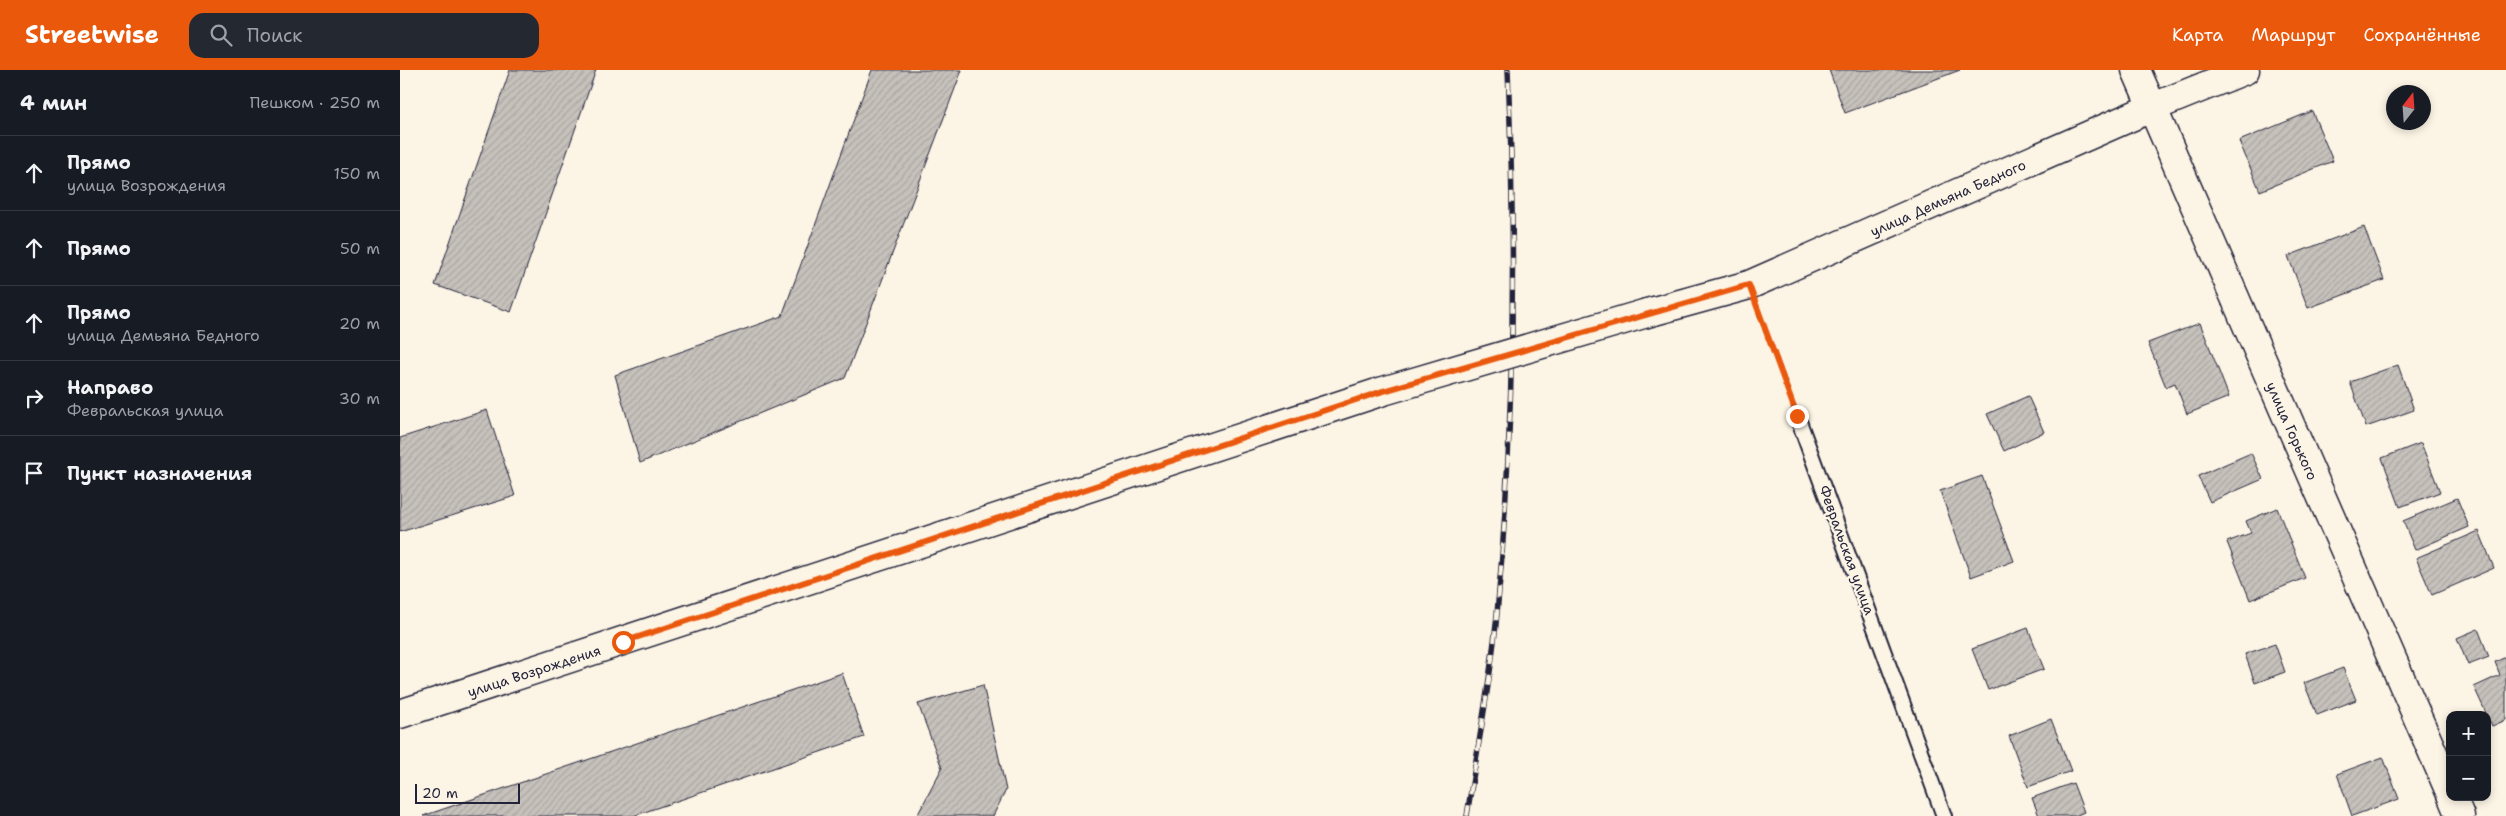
<!DOCTYPE html>
<html lang="ru">
<meta charset="utf-8">
<style>
:root{--surface:#171b24;--page:#242831;--text:#f1f3f6;--muted:#9ea1a6;--line:#363941;--accent:#ea580c}
body{margin:0;font-family:"Shantell Sans",sans-serif;background:var(--page);color:var(--text)}
.controls{position:absolute;right:15px;bottom:15px;display:grid;overflow:hidden;border-radius:10px;box-shadow:0 2px 8px #0003}
.controls button{width:45px;height:45px;display:grid;place-items:center;padding:0;border:0;border-bottom:1px solid var(--line);background:var(--surface);color:var(--text);font:25px sans-serif}
.compass{position:absolute;left:1986px;top:15px;width:45px;height:45px;border-radius:50%;background:var(--surface);box-shadow:0 2px 8px #0003;rotate:17deg}
.scale{position:absolute;left:15px;bottom:12px;width:105px;box-sizing:border-box;padding-left:5px;border:2px solid #22223b;border-top:0;font-size:14px;line-height:18px;white-space:nowrap;color:#22223b;-webkit-text-stroke:4px #fcf5e5;paint-order:stroke}
.stop{position:absolute;width:15px;height:15px;margin:-11px;border:4px solid #ea580c;border-radius:50%;background:#fff}
.stop.end{background:#ea580c;border-color:#fff;box-shadow:0 1px 5px #0008}
.list{margin:0;padding:0;list-style:none}
h2{display:flex;justify-content:space-between;align-items:center;height:65px;margin:0;padding:0 20px;font-size:21px}
h2 small{font-size:16px;font-weight:400;color:var(--muted)}
.list li{display:grid;grid-template-columns:32px 1fr auto;gap:15px;align-items:center;box-sizing:border-box;height:75px;padding:0 20px;border-top:1px solid var(--line)}
.list b{display:block;font-size:19px;white-space:nowrap}
.list p{margin:0;font-size:16px;white-space:nowrap;color:var(--muted)}
.list em{font-size:16px;font-style:normal;color:var(--muted)}
.icon{flex:none;width:28px;height:28px;fill:none;stroke:currentColor;stroke-width:2;stroke-linecap:round;stroke-linejoin:round}
.map{position:relative;flex:none;width:2106px;height:746px;overflow:hidden}
header{display:flex;align-items:center;gap:30px;box-sizing:border-box;height:70px;padding:0 25px;background:var(--accent);color:#fff}
header strong{font-size:24px}
nav{display:flex;gap:28px;margin-inline-start:auto;font-size:18px}
.search{width:350px;height:45px;background:var(--page);display:flex;align-items:center;gap:12px;box-sizing:border-box;padding:0 18px;border-radius:15px;color:var(--muted);font-size:19px}
main{display:flex}
aside{flex:1;background:var(--surface)}
.map>svg:first-child{display:block}
.building{fill:url(#building-hatch);stroke:#22223b}
.lines{fill:none;stroke-linecap:round;stroke-linejoin:round}
.lane-casing{stroke:#22223b;stroke-width:18}
.street-casing{stroke:#22223b;stroke-width:31}
.secondary-casing{stroke:#22223b;stroke-width:31}
.path{stroke:#22223b;stroke-width:3;stroke-dasharray:4 4;stroke-linecap:butt}
.lane{stroke:#fcf5e5;stroke-width:14}
.street{stroke:#fcf5e5;stroke-width:28}
.secondary{stroke:#fcf5e5;stroke-width:28}
.rail-casing{stroke:#22223b;stroke-width:5.5}
.rail{stroke:#fcf5e5;stroke-width:4;stroke-dasharray:11;stroke-linecap:butt}
.secondary-bridge-casing{stroke:#22223b;stroke-width:31;stroke-linecap:butt}
.secondary-bridge{stroke:#fcf5e5;stroke-width:28}
.route{stroke:#ea580c;stroke-width:6}
.labels{text-anchor:middle;dominant-baseline:central;stroke-width:5;stroke-linejoin:round;paint-order:stroke}
.street-label{font-size:14px;fill:#22223b;stroke:#fcf5e5}
</style>
<header>
<strong>Streetwise</strong>
<div class="search"><svg class="icon" aria-label="search" viewBox="0 0 24 24"><circle cx="10" cy="10" r="6"/><path d="M15 15l6 6"/></svg>Поиск</div>
<nav><a>Карта</a><a>Маршрут</a><a>Сохранённые</a></nav>
</header>
<main>
<aside>
<h2>4 мин<small>Пешком · 250 m</small></h2>
<ul class="list">
<li><svg class="icon" aria-label="ahead" viewBox="0 0 24 24"><path d="M12 20V5M6 11l6-6 6 6"/></svg><div><b>Прямо</b><p>улица Возрождения</p></div><em>150 m</em></li>
<li><svg class="icon" aria-label="ahead" viewBox="0 0 24 24"><path d="M12 20V5M6 11l6-6 6 6"/></svg><div><b>Прямо</b></div><em>50 m</em></li>
<li><svg class="icon" aria-label="ahead" viewBox="0 0 24 24"><path d="M12 20V5M6 11l6-6 6 6"/></svg><div><b>Прямо</b><p>улица Демьяна Бедного</p></div><em>20 m</em></li>
<li><svg class="icon" aria-label="right" viewBox="0 0 24 24"><path d="M7 20v-9h11M14 6l5 5-5 5"/></svg><div><b>Направо</b><p>Февральская улица</p></div><em>30 m</em></li>
<li><svg class="icon" aria-label="arrive" viewBox="0 0 24 24"><path d="M6 21V4h12l-3 4 3 4H6"/></svg><div><b>Пункт назначения</b></div></li>
</ul>
</aside>
<div class="map">
<svg width="2106" height="746" viewBox="0 0 2106 746">
<defs>
<pattern id="building-hatch" width="6" height="6" patternUnits="userSpaceOnUse" patternTransform="scale(1.25)"><rect width="6" height="6" fill="#c6c1bb"/><path d="M-1 1l2-2M0 6l6-6M5 7l2-2" fill="none" stroke="#aaa6a2"/></pattern>
</defs>
<rect width="100%" height="100%" fill="#fcf5e5"/>
<filter id="ink" filterUnits="userSpaceOnUse"><feTurbulence type="fractalNoise" baseFrequency=".02" numOctaves="2"/><feDisplacementMap in="SourceGraphic" scale="10" xChannelSelector="R" yChannelSelector="G"/><feConvolveMatrix kernelMatrix="1 2 1 2 8 2 1 2 1" color-interpolation-filters="sRGB"/></filter>
<g filter="url(#ink)">
<g class="building">
<polygon points="110,0 196,0 111,242 35,215"/>
<polygon points="472,0 562,0 445,308 240,393 215,305 382,246"/>
<polygon points="1429,0 1560,0 1445,43"/>
<polygon points="1912,41 1933,91 1860,121 1839,71"/>
<polygon points="1964,157 1984,210 1908,238 1888,186"/>
<polygon points="1800,253 1829,327 1787,344 1775,313 1766,317 1748,273"/>
<polygon points="1998,295 2014,340 1966,357 1950,312"/>
<polygon points="1628,326 1644,362 1604,381 1587,344"/>
<polygon points="87,340 115,426 0,462 0,368"/>
<polygon points="2021,373 2040,422 2000,437 1982,388"/>
<polygon points="1851,383 1863,409 1810,432 1798,406"/>
<polygon points="1582,406 1614,491 1571,507 1540,421"/>
<polygon points="2057,428 2069,457 2015,480 2003,451"/>
<polygon points="1877,438 1905,508 1850,530 1827,472 1851,463 1846,451"/>
<polygon points="2079,461 2094,498 2032,525 2016,488"/>
<polygon points="1628,558 1644,599 1588,620 1572,579"/>
<polygon points="2078,559 2089,587 2068,595 2057,568"/>
<polygon points="1875,574 1885,602 1855,613 1845,584"/>
<polygon points="2106,587 2106,650 2092,656 2074,617 2100,605 2095,592"/>
<polygon points="1943,598 1956,630 1917,645 1904,613"/>
<polygon points="442,603 464,667 233,746 23,746"/>
<polygon points="583,615 606,720 593,746 517,746 542,698 518,634"/>
<polygon points="1651,649 1671,701 1628,717 1609,666"/>
<polygon points="1983,687 1999,729 1952,746 1937,704"/>
<polygon points="1673,713 1684,742 1675,746 1639,746 1632,728"/>
</g>
<g class="lines">
<g class="lane-casing">
<polyline id="lane" points="1397,346 1544,746"/>
</g>
<g class="street-casing">
<g id="street">
<polyline points="1736,0 2050,722"/>
<polyline points="2052,727 2060,746"/>
</g>
</g>
<g class="secondary-casing">
<g id="secondary">
<polyline points="1247,243 1349,215 1751,38 1845,0"/>
<polyline points="0,644 980,322"/>
</g>
</g>
<polyline class="path" points="1359,244 1389,322"/>
<use href="#lane" class="lane"/>
<use href="#street" class="street"/>
<use href="#secondary" class="secondary"/>
<g class="rail-casing">
<path id="rail" d="M1067 746C1077 679 1091 611 1097 544 1114 363 1116 181 1108 0"/>
</g>
<use href="#rail" class="rail"/>
<g class="secondary-bridge-casing">
<polyline id="secondary-bridge" points="980,322 1247,243"/>
</g>
<use href="#secondary-bridge" class="secondary-bridge"/>
</g>
</g>
<g class="lines" filter="url(#ink)">
<polyline class="route" points="223,572 980,322 1349,215 1397,346"/>
</g>
<g class="labels">
<g class="street-label">
<text transform="translate(1548 128) rotate(-24)">улица Демьяна Бедного</text>
<text transform="translate(1892 361) rotate(66)">улица Горького</text>
<text transform="translate(1447 480) rotate(70)">Февральская улица</text>
<text transform="translate(134 601) rotate(-18)">улица Возрождения</text>
</g>
</g>
</svg>
<div class="controls">
<button>+</button>
<button>−</button>
</div>
<svg class="compass" viewBox="-18 -18 36 36"><path d="M0-13l5 13h-10z" fill="#e53935"/><path d="M0 13l5-13h-10z" fill="#9ea1a6"/></svg>
<div class="scale">20 m</div>
<div class="stop" style="left:223px;top:572px"></div>
<div class="stop end" style="left:1397px;top:346px"></div>
</div>
</main>
